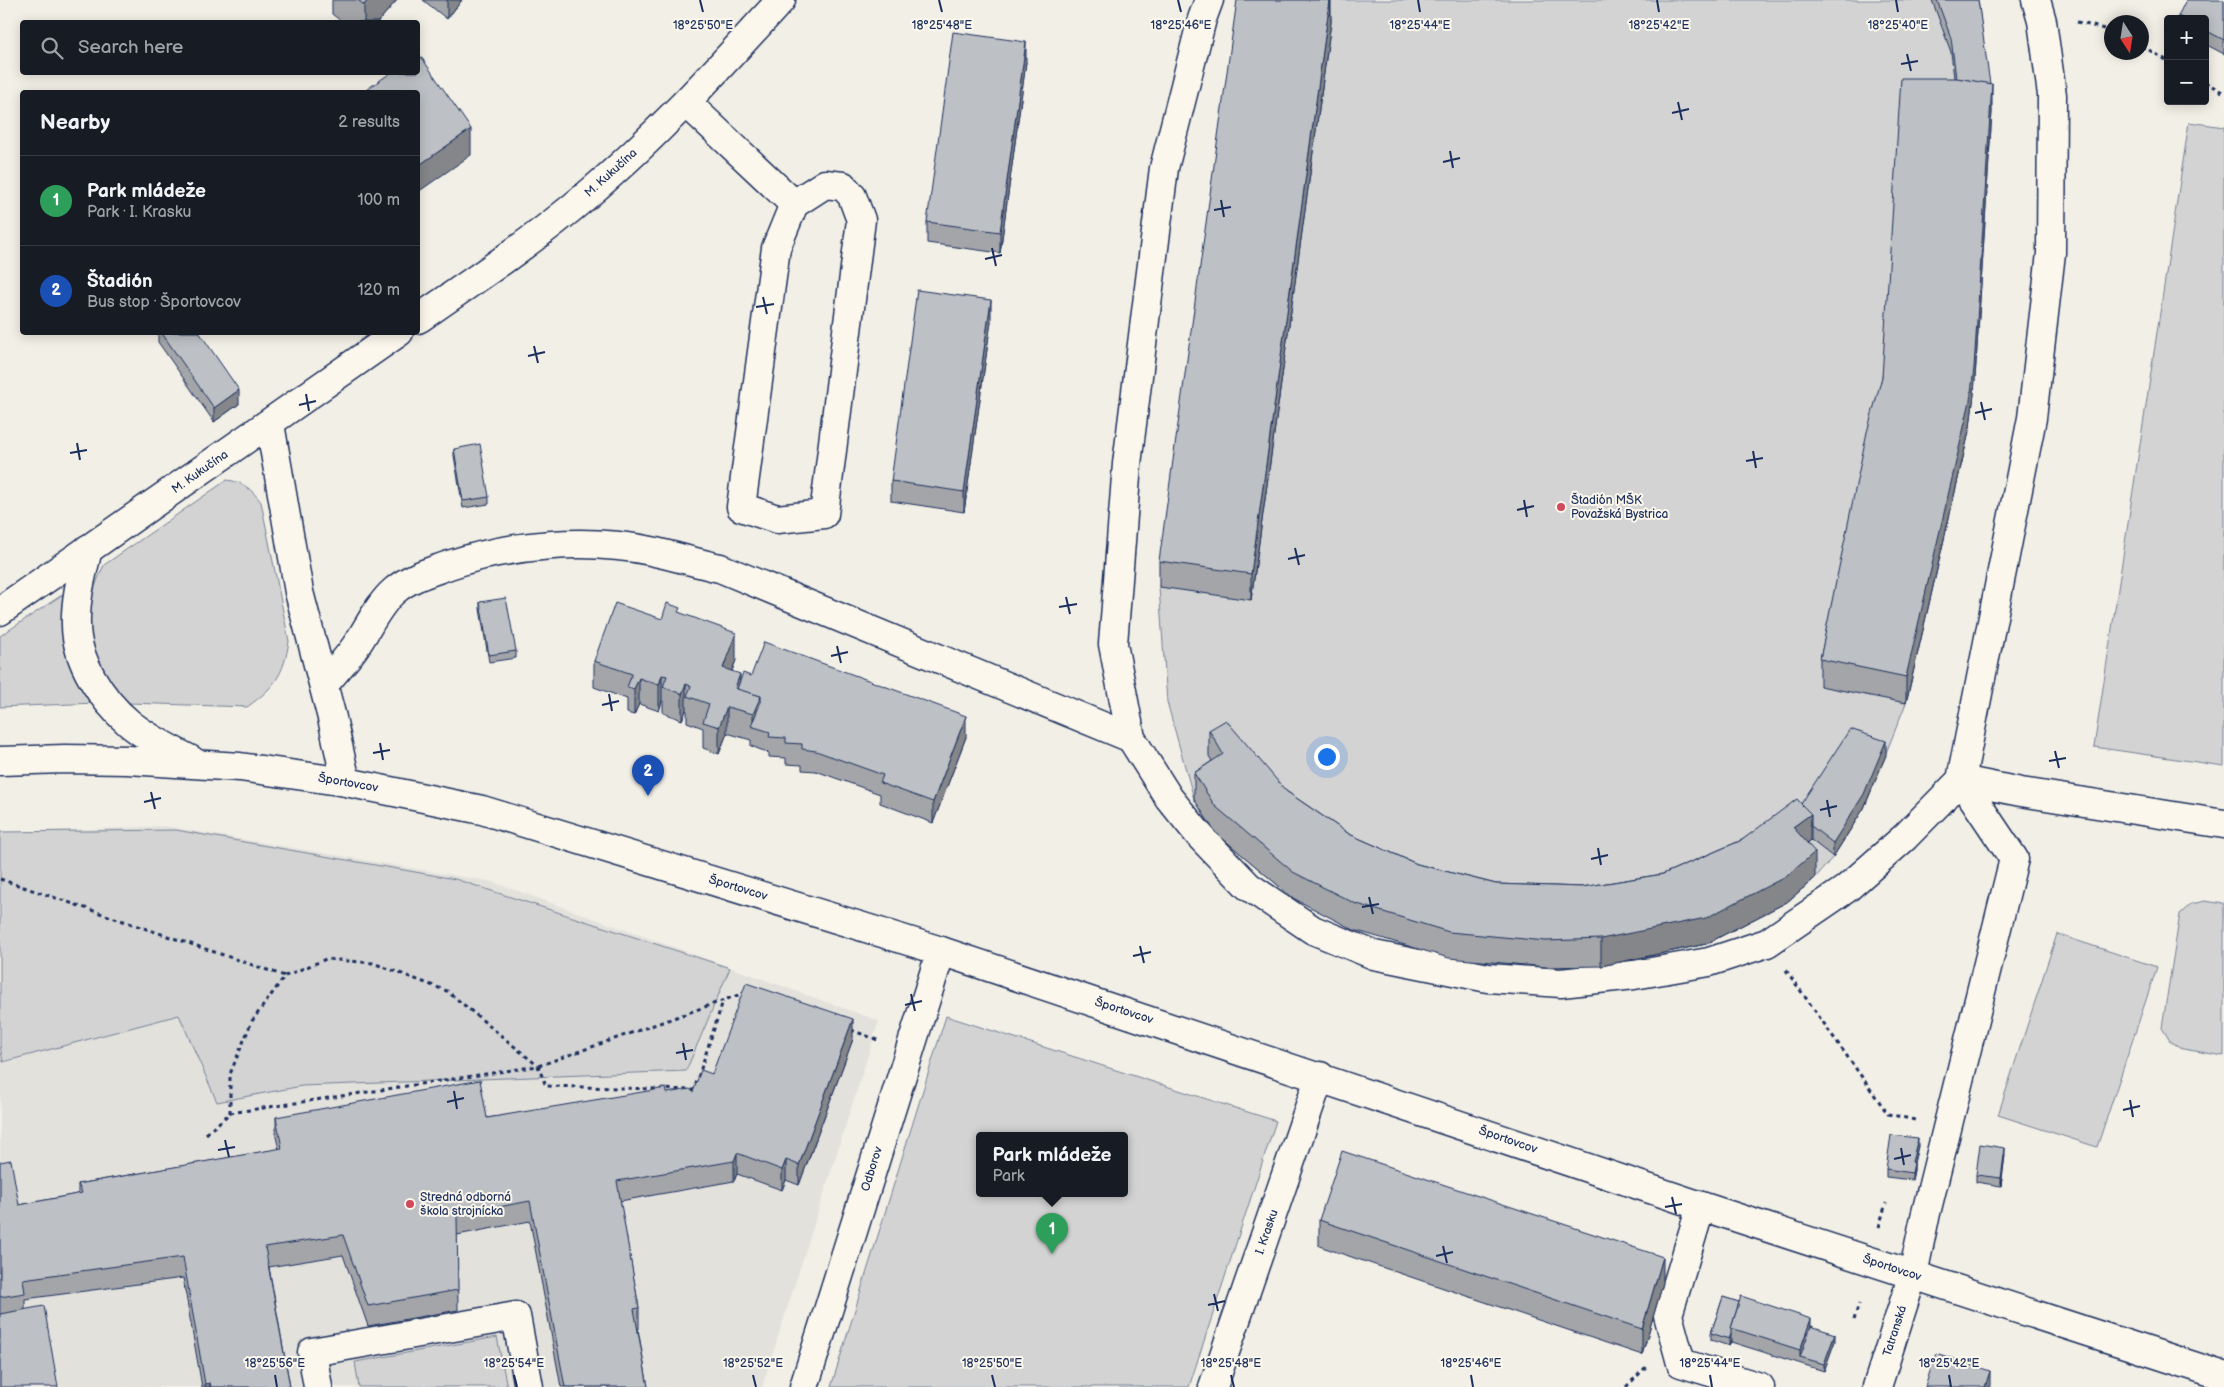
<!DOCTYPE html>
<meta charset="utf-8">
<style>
:root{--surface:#171b24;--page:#20242c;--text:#f1f3f6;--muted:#9ea1a6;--line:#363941;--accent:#d1495b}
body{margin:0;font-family:"Balsamiq Sans",sans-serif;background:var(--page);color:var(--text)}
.controls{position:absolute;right:15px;top:15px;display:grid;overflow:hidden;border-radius:5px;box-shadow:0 2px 12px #0003}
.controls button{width:45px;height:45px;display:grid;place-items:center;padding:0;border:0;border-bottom:1px solid var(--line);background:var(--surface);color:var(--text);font:25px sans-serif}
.compass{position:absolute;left:2104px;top:15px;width:45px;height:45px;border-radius:50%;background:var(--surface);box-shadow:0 2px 12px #0003;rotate:168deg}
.you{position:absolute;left:1326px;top:756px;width:18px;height:18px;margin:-12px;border:4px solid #fff;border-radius:50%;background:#1a73e8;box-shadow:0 0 0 8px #1a73e833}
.badge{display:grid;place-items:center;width:32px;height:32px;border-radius:50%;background:var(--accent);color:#fff;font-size:16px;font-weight:700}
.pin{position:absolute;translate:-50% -41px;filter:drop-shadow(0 1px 2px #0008)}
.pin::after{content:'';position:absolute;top:26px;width:18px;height:15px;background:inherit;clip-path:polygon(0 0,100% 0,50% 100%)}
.popup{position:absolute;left:976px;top:1132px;width:152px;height:65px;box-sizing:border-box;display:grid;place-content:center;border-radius:5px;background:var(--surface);filter:drop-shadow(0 1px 4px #0005);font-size:16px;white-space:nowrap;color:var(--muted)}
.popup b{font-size:19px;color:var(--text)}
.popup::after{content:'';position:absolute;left:50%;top:100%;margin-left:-10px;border:10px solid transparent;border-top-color:var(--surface)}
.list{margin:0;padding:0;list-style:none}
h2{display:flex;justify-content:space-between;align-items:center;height:65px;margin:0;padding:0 20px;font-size:21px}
h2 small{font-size:16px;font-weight:400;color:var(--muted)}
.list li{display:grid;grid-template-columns:32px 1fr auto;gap:15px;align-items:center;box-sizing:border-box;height:90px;padding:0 20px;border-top:1px solid var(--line)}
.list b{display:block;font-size:19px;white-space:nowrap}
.list p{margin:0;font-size:16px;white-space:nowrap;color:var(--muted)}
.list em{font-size:16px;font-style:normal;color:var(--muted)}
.icon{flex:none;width:28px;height:28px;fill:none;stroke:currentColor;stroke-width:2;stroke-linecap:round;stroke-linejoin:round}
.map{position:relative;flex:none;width:2224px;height:1387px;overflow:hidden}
.search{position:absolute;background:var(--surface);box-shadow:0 2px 12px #0003;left:20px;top:20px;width:400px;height:55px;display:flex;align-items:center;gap:12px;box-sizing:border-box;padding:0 18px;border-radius:5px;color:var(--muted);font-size:19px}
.panel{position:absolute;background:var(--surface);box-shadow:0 2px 12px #0003;left:20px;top:90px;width:400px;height:245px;border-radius:5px}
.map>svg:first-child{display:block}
.built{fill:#e2e1dc}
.green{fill:#d2d3d2;stroke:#768198;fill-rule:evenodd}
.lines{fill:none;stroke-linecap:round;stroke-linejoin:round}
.minor-casing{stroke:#1b2f5e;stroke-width:31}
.path{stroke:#1b2f5e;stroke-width:3;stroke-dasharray:4 4;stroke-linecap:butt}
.minor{stroke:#fbf7ec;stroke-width:28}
.wall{fill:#a3a5a9;stroke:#1b2f5e}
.shaded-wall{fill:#848689;stroke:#1b2f5e}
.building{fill:#bdc0c4;stroke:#1b2f5e}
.ticks{fill:none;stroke:#1b2f5e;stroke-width:2}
.poi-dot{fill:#d1495b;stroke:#fbf7ec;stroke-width:2}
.labels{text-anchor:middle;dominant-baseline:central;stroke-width:4;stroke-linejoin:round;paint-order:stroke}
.street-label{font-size:12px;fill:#1b2f5e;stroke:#fbf7ec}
.poi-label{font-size:12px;fill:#1b2f5e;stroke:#fbf7ec;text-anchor:start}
.ticks-label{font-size:12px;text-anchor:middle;fill:#1b2f5e;stroke:#fbf7ec;stroke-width:4;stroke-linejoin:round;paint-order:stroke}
</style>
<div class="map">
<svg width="2224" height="1387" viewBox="0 0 2224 1387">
<rect width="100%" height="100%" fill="#f2efe6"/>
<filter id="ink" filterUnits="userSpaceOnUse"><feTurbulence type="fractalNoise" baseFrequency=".02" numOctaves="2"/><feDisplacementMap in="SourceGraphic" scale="10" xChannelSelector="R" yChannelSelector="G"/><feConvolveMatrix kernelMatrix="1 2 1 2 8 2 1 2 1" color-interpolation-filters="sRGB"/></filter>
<g filter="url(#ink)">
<polygon class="built" points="164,826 493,882 879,1021 762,1387 0,1387 0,833"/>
<g class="green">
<polygon points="1244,0 1976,0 1970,427 1906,703 1864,808 1833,857 1815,878 1706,944 1601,966 1546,967 1293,898 1215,832 1194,799 1167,702 1159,587 1239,10"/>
<polygon points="2189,122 2224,127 2224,766 2094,747"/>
<path d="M227 480C244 482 251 489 261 502L289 641C284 675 274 688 247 707L128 703C86 660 78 619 104 565Z"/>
<polygon points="68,591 96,703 0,707 0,636"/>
<polygon points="176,830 455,879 730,968 686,1071 302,1086 217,1102 179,1015 3,1062 0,1046 0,832"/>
<polygon points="2205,901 2224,904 2224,1056 2183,1049 2170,1041 2162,1028 2180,914 2191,904"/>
<polygon points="2057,934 2157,967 2097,1147 1998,1115"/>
<path d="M946 1016 1276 1121 1189 1387H831ZM980 1135H1124V1193H980Z"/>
<polygon points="497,1337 507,1387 359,1387 355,1362"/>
</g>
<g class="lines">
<g class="minor-casing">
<g id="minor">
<polyline points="1209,0 1202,19 1164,168 1127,464 1113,644 1131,738 1169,798 1200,836 1248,886 1313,930 1374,955 1488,978 1561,983 1634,975 1709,962 1767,943 1846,889 1905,837 1961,780 2032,418 2051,253 2052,95 2042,21 2036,0"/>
<polyline points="687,103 794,204"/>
<polygon points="825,184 843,186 852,196 861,220 824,514 777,519 741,507 776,248 794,204"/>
<path d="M418 319C475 280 533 241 586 196 657 136 719 68 781 0"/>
<polyline points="270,424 299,592 332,718 346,782"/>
<path d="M88 549C82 574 75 599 76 625 76 661 102 700 129 723 147 738 170 749 191 760"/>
<polyline points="0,611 399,332"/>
<path d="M324 685C334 672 346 660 355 647 368 629 377 606 394 591 410 577 430 572 449 565 510 544 587 538 651 551 674 556 697 563 720 568L1131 738"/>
<polyline points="0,761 65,759 128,760 240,767 346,782 482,810 941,951 1701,1206 2224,1376"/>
<polyline points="1701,1206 1668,1315 1681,1363 1760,1387"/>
<polyline points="318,1387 312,1352 516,1316 529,1387"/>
<polyline points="804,1387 941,951"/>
<polyline points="1213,1387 1320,1076"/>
<polyline points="1877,1387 1913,1274 1925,1217 2014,859 1961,780 2021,792 2224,824"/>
</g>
</g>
<g class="path">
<polyline points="2077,22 2112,31"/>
<polyline points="2142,46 2168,61"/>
<polyline points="2205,82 2224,93"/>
<polyline points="0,879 285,976"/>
<polyline points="1786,970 1888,1114 1915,1120"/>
<polyline points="851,1030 878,1040"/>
<polyline points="230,1113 230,1074 252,1021 285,976 326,959 373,963 447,991 538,1066 546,1086 694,1090 723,1001"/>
<polyline points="206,1134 230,1113 538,1066 744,993"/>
<polyline points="1879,1227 1886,1203"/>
<polyline points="1854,1320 1859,1304"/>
<polyline points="1626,1387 1647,1366"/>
</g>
<use href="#minor" class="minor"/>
</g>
<g class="wall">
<polygon points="332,0 397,0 378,22 342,22 332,14"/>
<polygon points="423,0 462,0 447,19"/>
<polygon points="1331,0 1331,22 1251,600 1159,587 1159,561"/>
<polygon points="1932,0 1978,0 1992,111 1974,394 1970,427 1906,703 1820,686 1820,659 1882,377 1954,78 1951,52"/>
<polygon points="2224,0 2224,54 2205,44 2205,19 2178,19 2178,16"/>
<polygon points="1026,62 1000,253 927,243 927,222"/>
<polygon points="991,321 964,512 891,501 891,481"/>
<polygon points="158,332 199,332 239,404 214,422 158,342"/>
<polygon points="454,449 489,497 489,504 463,508 454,456"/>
<polygon points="480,602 516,651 516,658 489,662 480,609"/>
<polygon points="680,613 736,660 732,671 740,681 966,737 933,823 880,803 880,794 816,771 802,770 802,765 786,764 786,758 769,757 769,753 751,746 751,740 727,733 719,754 703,748 703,728 687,722 687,711 686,710 682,720 663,713 663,701 662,701 659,711 639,704 634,715 627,713 627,699 594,687 594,661 662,619"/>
<polygon points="1209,730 1286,791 1349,834 1417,864 1496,884 1582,887 1663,874 1742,840 1801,804 1886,755 1864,808 1833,857 1811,840 1807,843 1815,878 1787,902 1706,944 1601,966 1546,967 1449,958 1354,930 1293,898 1215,832 1194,799 1194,773 1212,761 1209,756"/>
<polygon points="853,1039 799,1185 786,1180 782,1190 737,1174 734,1181 620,1201 639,1308 639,1329 638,1329 648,1387 561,1387 530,1221 457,1235 458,1310 368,1326 343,1255 269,1267 290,1387 202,1387 183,1278 25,1299 25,1309 0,1387 0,1162 19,1205 78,1194 78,1184 279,1149 276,1137 276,1117 487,1118 667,1093 693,1092 712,1074"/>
<polygon points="1918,1146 1914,1163 1914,1170 1912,1180 1886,1177 1886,1169"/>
<polygon points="2005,1155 2001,1186 1976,1182 1976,1175"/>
<polygon points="1319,1220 1663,1283 1642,1355 1319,1246"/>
<polygon points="1723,1297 1811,1326 1835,1341 1824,1371 1731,1342 1731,1341 1729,1346 1711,1340 1711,1333"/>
</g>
<g class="shaded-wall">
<polygon points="368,0 397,0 378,22 364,22 364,5"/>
<polygon points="447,0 462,0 447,19"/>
<polygon points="1330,0 1331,22 1251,600 1251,574"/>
<polygon points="1026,42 1026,62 1000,253 1000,232"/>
<polygon points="1992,84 1992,111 1974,394 1970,427 1906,703 1906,677"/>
<polygon points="471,129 471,155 418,192 418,166"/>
<polygon points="991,300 991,321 964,512 964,492"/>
<polygon points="239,390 239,404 214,422 214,408"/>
<polygon points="736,633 736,660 723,694 723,668"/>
<polygon points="740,674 740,695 735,688"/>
<polygon points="662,675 662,701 659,711 659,685"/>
<polygon points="639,678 639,704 634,715 634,689"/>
<polygon points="686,684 686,710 682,720 682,694"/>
<polygon points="761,696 761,722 753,727 753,714"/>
<polygon points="727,707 727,733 719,754 719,727"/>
<polygon points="966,716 966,737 933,823 933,802"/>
<polygon points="1886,741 1886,755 1864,808 1833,857 1833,843"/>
<polygon points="1811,814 1811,840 1793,853 1793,827"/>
<polygon points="1815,852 1815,878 1787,902 1706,944 1601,966 1601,939"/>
<polygon points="853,1019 853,1039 799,1185 799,1165"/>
<polygon points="1918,1138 1918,1146 1912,1170 1912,1162"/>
<polygon points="2005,1148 2005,1155 2001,1186 2001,1178"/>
<polygon points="737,1153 737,1174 734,1181 734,1161"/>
<polygon points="786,1160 786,1180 782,1190 782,1170"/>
<polygon points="1914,1163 1914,1170 1912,1180 1912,1173"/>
<polygon points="1663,1257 1663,1283 1642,1355 1642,1329"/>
<polygon points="1811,1319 1811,1333 1800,1357 1800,1350"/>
<polygon points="1731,1334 1731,1341 1729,1346 1729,1339"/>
<polygon points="1835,1334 1835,1341 1824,1371 1824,1364"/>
<polygon points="1990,1371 1990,1387 1985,1387"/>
<polygon points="210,1383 210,1387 205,1387 205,1384"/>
</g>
<g class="building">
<polygon points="358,0 368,0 364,5"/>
<polygon points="1237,0 1330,0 1251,574 1159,561"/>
<polygon points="1937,0 1978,0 1990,84 1956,78 1951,38"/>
<polygon points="2186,0 2224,0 2224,40 2205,30 2205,19 2184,19 2178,16"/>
<polygon points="953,32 1026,42 1000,232 927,222"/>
<polygon points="419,54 471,129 418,166 418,92 363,92 392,72 418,72 418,55"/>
<polygon points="1901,78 1957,78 1992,84 1974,368 1970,401 1906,677 1820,659 1867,432 1882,377"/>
<polygon points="917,290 991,300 964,492 891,481"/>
<polygon points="161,332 199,332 239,390 214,408"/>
<polygon points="480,444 489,497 463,501 454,449"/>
<polygon points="506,598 516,651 489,655 480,602"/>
<polygon points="615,603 662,619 667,603 680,608 678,612 736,633 723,668 740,674 735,688 761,696 753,714 727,707 719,727 703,722 709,704 687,696 691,686 686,684 682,694 663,687 667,676 662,675 659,685 639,678 634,689 627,687 632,674 594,661"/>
<polygon points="764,642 966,716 933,802 880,783 883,775 816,751 802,749 802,744 786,743 786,738 769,737 770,732 751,726 761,702 761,696 737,689 743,673 751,676"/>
<polygon points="1226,720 1286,791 1349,834 1417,864 1496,884 1582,887 1663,874 1742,840 1797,799 1811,814 1793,827 1815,852 1787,876 1706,918 1601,939 1546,941 1449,932 1354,903 1293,872 1215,806 1194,773 1223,754 1209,730"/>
<polygon points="1850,729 1886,741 1864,794 1833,843 1811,826 1811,814 1801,804"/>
<polygon points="746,983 853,1019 799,1165 786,1160 782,1170 737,1153 734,1161 617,1181 639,1308 634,1309 648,1387 565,1387 530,1201 457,1215 458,1290 368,1306 343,1235 265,1247 290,1387 211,1387 210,1383 205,1384 183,1257 23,1279 25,1293 0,1297 0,1162 11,1160 19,1205 82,1193 78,1184 282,1148 276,1117 480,1080 487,1118 666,1088 667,1093 690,1089 693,1092 701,1070 712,1074"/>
<polygon points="1891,1135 1918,1138 1912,1162 1914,1163 1912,1173 1886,1169"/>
<polygon points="1980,1144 2005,1148 2001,1178 1976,1175"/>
<polygon points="1342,1151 1663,1257 1642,1329 1319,1220"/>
<polygon points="1741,1296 1811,1319 1800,1350 1731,1328"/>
<polygon points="1723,1297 1739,1302 1731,1328 1731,1334 1729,1339 1711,1333"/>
<polygon points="44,1306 58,1387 0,1387 0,1314"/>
<polygon points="1811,1326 1835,1334 1824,1364 1800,1357"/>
<polygon points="1936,1353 1990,1371 1985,1387 1925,1387"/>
</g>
</g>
<path class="ticks" d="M700 0 703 12M939 0 942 12M1178 0 1181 12M1418 0 1420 12M1657 0 1659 12M1896 0 1898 12M1907 54 1911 71M1901 64 1918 61M1678 102 1682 120M1672 113 1689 109M1450 151 1453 168M1443 162 1460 158M1221 200 1224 217M1214 210 1231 207M992 248 996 266M985 259 1002 255M763 297 767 314M756 307 774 304M534 346 538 363M528 356 545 352M306 394 309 411M1981 402 1985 420M299 405 316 401M1975 413 1992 409M77 443 80 460M1753 451 1756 468M70 453 87 450M1746 461 1763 458M1524 500 1527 517M1517 510 1534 506M1295 548 1299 565M1288 559 1305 555M1066 597 1070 614M1059 607 1077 604M837 646 841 663M831 656 848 652M609 694 612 711M602 705 619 701M380 743 383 760M2055 751 2059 768M373 753 390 750M2049 761 2066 758M151 792 155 809M1827 800 1830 817M144 802 161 798M1820 810 1837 806M1598 848 1601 865M1591 859 1608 855M1369 897 1373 914M1362 907 1379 904M1140 946 1144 963M1133 956 1151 952M911 994 915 1011M905 1005 922 1001M683 1043 686 1060M676 1053 693 1050M454 1091 457 1109M2130 1100 2133 1117M447 1102 464 1098M2123 1110 2140 1106M225 1140 229 1157M1901 1148 1904 1165M218 1150 235 1147M1894 1159 1911 1155M1672 1197 1676 1214M1665 1207 1682 1204M1443 1246 1447 1263M1436 1256 1453 1252M1214 1294 1218 1311M1208 1305 1225 1301M275 1375 277 1387M514 1375 517 1387M753 1375 756 1387M992 1375 995 1387M1231 1375 1234 1387M1471 1375 1473 1387M1710 1375 1712 1387M1949 1375 1951 1387"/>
<g class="poi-dot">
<circle cx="1561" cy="507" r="5"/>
<circle cx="410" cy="1204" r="5"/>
</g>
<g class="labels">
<g class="street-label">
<text transform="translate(611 173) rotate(-42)">M. Kukučína</text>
<text transform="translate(200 472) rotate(-35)">M. Kukučína</text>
<text transform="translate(348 783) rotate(10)">Športovcov</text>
<text transform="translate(738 888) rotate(17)">Športovcov</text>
<text transform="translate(1124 1011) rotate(18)">Športovcov</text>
<text transform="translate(1508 1140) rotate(19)">Športovcov</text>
<text transform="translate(872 1169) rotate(-73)">Odborov</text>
<text transform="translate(1267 1232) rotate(-71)">I. Krasku</text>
<text transform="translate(1892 1268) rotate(18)">Športovcov</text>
<text transform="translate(1895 1331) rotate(-72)">Tatranská</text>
</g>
<g class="poi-label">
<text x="1571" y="500">Štadión MŠK<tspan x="1571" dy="14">Považská Bystrica</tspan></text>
<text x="420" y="1197">Stredná odborná<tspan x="420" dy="14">škola strojnícka</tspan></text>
</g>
</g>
<g class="ticks-label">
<text x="703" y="29">18°25'50"E</text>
<text x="942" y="29">18°25'48"E</text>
<text x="1181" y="29">18°25'46"E</text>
<text x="1420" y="29">18°25'44"E</text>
<text x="1659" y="29">18°25'42"E</text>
<text x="1898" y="29">18°25'40"E</text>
<text x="275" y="1367">18°25'56"E</text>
<text x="514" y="1367">18°25'54"E</text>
<text x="753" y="1367">18°25'52"E</text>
<text x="992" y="1367">18°25'50"E</text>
<text x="1231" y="1367">18°25'48"E</text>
<text x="1471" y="1367">18°25'46"E</text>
<text x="1710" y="1367">18°25'44"E</text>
<text x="1949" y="1367">18°25'42"E</text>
</g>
</svg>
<div class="controls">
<button>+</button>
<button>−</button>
</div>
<svg class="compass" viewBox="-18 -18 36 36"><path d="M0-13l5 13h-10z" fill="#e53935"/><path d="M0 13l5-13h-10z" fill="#9ea1a6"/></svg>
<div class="you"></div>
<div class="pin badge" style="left:1052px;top:1254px;background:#2e9e5b">1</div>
<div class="popup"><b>Park mládeže</b>Park</div>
<div class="pin badge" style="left:648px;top:796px;background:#1a4fb4">2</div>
<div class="search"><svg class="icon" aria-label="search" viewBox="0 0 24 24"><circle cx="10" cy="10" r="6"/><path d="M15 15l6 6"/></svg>Search here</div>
<section class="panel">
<h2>Nearby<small>2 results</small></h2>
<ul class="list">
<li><span class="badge" style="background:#2e9e5b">1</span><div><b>Park mládeže</b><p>Park · I. Krasku</p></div><em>100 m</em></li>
<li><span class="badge" style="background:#1a4fb4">2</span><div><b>Štadión</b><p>Bus stop · Športovcov</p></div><em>120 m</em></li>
</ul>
</section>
</div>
